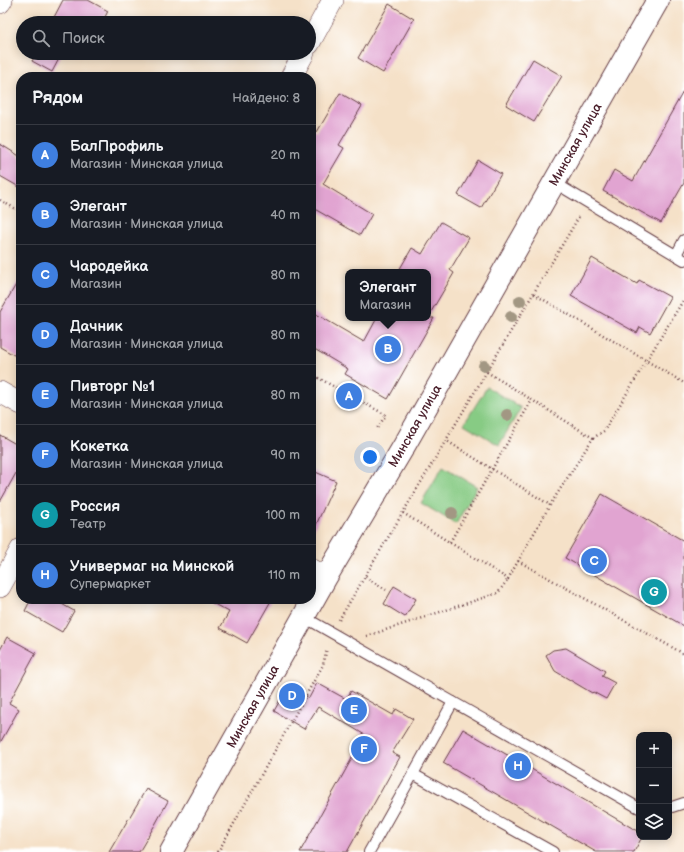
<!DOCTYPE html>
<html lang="ru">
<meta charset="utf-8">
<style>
:root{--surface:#171b24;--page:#20242c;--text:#f1f3f6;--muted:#9ea1a6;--line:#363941;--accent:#c8321e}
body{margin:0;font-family:"Balsamiq Sans",sans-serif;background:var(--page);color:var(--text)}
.controls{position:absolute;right:12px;bottom:12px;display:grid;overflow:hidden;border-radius:8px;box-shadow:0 2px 10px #0003}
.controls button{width:36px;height:36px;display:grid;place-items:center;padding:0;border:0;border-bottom:1px solid var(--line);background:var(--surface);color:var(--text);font:20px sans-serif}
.you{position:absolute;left:370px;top:457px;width:14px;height:14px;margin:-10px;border:3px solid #fff;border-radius:50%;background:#1a73e8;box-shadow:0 0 0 6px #1a73e833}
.badge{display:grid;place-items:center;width:26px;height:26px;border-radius:50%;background:var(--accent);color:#fff;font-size:13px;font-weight:700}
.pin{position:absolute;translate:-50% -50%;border:2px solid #fff;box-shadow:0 1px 4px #0006}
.popup{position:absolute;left:345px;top:269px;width:86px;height:52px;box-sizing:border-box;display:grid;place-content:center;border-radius:8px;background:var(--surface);filter:drop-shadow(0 1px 3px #0005);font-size:13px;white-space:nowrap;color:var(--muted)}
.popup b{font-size:15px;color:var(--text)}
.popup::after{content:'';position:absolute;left:50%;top:100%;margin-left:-8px;border:8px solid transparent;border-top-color:var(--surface)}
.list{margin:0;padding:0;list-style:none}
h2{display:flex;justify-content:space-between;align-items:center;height:52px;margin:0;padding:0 16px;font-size:17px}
h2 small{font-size:13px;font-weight:400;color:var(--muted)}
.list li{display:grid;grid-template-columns:26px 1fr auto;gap:12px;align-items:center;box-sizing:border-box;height:60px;padding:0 16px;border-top:1px solid var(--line)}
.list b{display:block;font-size:15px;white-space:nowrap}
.list p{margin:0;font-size:13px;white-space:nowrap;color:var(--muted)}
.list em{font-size:13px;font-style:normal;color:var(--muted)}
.icon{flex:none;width:22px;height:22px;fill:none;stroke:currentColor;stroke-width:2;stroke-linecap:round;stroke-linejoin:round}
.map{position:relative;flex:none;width:684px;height:852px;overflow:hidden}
.search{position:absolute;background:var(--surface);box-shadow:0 2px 10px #0003;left:16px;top:16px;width:300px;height:44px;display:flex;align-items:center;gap:10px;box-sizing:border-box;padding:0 14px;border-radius:22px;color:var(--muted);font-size:15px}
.panel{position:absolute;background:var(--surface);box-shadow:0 2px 10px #0003;left:16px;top:72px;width:300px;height:532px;border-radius:16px}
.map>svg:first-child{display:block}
.green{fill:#87cb84;stroke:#687558}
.building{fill:#e1a4d1}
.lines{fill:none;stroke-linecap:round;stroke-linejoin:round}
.lane-casing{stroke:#643c43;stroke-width:12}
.street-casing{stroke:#643c43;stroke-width:22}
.secondary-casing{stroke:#643c43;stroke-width:24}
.path{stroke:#643c43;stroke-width:2.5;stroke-dasharray:1 3;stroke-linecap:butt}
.lane{stroke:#fff;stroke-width:10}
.street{stroke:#fff;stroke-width:21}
.secondary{stroke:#fff;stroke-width:22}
.tree{fill:#a29783}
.labels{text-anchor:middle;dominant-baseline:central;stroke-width:3.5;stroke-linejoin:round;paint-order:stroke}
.street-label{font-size:13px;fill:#4a1f2b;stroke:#fff}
</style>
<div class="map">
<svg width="684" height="852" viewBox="0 0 684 852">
<rect width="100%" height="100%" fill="#fff"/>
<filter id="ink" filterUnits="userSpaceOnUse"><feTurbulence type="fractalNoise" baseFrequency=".025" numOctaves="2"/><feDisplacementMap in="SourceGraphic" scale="8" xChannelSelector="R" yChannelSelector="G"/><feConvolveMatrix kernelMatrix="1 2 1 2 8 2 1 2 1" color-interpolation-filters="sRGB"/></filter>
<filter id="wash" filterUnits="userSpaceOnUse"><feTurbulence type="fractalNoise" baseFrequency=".012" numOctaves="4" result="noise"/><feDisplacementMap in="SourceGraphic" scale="16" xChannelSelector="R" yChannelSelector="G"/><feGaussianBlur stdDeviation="0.9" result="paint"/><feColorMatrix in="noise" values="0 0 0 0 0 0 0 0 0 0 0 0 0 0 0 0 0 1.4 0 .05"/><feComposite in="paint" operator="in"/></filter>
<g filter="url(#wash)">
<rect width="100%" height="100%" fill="#f5e1c8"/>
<g class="green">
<polygon points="487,387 521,408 499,445 464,424"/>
<polygon points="443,466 477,487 456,524 421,503"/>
</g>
<g id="blocks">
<g class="building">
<polygon points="63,0 88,0 108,11 102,23 51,23"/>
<polygon points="389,4 414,19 383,73 358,58"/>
<polygon points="36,53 57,53 61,55 52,72 32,61"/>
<polygon points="533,59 562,76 534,122 506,105"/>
<polygon points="684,90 684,183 661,223 603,191 614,170 633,181"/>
<polygon points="340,93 362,106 339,145 344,148 323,184 372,214 360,235 311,207 311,128 317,132"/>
<polygon points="0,144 21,157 21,188 0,176"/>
<polygon points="478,160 501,174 481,208 458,195"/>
<polygon points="441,222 469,238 450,270 454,273 428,317 428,272 398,272 412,248 422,254"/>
<polygon points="592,258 637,284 639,280 670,297 650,333 640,327 637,333 571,296"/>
<polygon points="21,276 21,359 0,347 0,312"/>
<polygon points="311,311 364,342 377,318 434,318 388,399 345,374 348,369 311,347"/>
<polygon points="0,435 21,447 21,464 0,502"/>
<polygon points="311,470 336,481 311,536"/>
<polygon points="602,494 684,541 684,626 565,558"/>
<polygon points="394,586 416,599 405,617 384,604"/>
<polygon points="31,599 53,599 74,611 62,632 25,611"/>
<polygon points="205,599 272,599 247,643 220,628 229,612"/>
<polygon points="7,637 36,653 9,703 19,709 0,743 0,650"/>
<polygon points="566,648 605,671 602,676 615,683 606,699 593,692 592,693 555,671 546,655 553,650"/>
<polygon points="317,683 346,699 351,691 393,715 396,709 413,719 392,753 400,757 347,852 300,852 365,735 318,707 304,729 274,711 288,686 309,698"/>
<polygon points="463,729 639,832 639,837 642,837 634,852 596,852 443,763"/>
<polygon points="146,789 168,801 156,823 139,852 109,852"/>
</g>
</g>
</g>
<g filter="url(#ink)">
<use href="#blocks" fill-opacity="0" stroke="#643c43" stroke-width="1"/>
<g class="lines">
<g class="lane-casing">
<g id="lane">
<polyline points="555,183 684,260"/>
<polyline points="676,255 684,240"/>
<polyline points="304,617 639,808"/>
<polyline points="453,702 413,774 553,852"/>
<polyline points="669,808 684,803"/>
<polyline points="369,852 413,774"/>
</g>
</g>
<g class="street-casing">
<g id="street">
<polyline points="0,3 2,0"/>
<polyline points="309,44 333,0"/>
<polyline points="291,77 304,53"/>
<polyline points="0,392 21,404"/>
<polyline points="311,569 326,577"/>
<polyline points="0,587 21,549"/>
</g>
</g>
<g class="secondary-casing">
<g id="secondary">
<path id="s1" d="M171 852 326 577 404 446 658 0"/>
</g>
</g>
<g class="path">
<polyline points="0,200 21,212"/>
<polyline points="534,294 684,383"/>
<polyline points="487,372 593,438 550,505"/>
<polyline points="311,374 386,415 376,430"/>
<polyline points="593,438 604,431 684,299"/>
<polyline points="403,513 508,579 550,505 447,441"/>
<polyline points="450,542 532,400"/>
<polyline points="518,561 684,654"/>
<polyline points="365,577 386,590"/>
<polyline points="339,620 580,215"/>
<polyline points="367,636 498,593 508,579"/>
<polyline points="218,852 323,665 327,648"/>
</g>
<use href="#lane" class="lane"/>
<use href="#street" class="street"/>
<use href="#secondary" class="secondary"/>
</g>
<g class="tree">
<circle cx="520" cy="301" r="6"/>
<circle cx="511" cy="317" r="6"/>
<circle cx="484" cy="366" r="6"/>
<circle cx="507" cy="415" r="6"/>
<circle cx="452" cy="513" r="6"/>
</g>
</g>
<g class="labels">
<g class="street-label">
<text stroke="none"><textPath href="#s1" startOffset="815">Минская улица</textPath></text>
<text stroke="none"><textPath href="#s1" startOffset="491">Минская улица</textPath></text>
<text stroke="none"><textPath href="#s1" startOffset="167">Минская улица</textPath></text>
</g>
</g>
</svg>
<div class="controls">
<button>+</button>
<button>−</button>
<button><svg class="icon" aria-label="layers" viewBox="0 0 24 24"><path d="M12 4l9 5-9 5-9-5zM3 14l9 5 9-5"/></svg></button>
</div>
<div class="you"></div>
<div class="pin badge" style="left:349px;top:396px;background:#3f7fe0">A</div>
<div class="pin badge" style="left:388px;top:349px;background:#3f7fe0">B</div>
<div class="popup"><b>Элегант</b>Магазин</div>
<div class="pin badge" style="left:594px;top:561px;background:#3f7fe0">C</div>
<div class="pin badge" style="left:292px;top:696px;background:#3f7fe0">D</div>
<div class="pin badge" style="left:354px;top:710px;background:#3f7fe0">E</div>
<div class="pin badge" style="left:364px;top:749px;background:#3f7fe0">F</div>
<div class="pin badge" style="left:654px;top:592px;background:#0f9aa8">G</div>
<div class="pin badge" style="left:518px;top:766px;background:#3f7fe0">H</div>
<div class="search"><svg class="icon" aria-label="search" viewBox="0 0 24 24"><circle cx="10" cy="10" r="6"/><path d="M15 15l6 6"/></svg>Поиск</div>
<section class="panel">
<h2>Рядом<small>Найдено: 8</small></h2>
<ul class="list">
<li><span class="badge" style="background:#3f7fe0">A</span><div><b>БалПрофиль</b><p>Магазин · Минская улица</p></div><em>20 m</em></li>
<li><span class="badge" style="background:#3f7fe0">B</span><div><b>Элегант</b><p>Магазин · Минская улица</p></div><em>40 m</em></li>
<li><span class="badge" style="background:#3f7fe0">C</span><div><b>Чародейка</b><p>Магазин</p></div><em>80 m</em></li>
<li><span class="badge" style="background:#3f7fe0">D</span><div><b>Дачник</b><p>Магазин · Минская улица</p></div><em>80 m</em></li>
<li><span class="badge" style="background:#3f7fe0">E</span><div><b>Пивторг №1</b><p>Магазин · Минская улица</p></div><em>80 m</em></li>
<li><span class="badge" style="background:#3f7fe0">F</span><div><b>Кокетка</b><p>Магазин · Минская улица</p></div><em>90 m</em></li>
<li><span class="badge" style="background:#0f9aa8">G</span><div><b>Россия</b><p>Театр</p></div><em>100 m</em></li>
<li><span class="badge" style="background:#3f7fe0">H</span><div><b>Универмаг на Минской</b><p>Супермаркет</p></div><em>110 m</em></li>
</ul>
</section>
</div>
